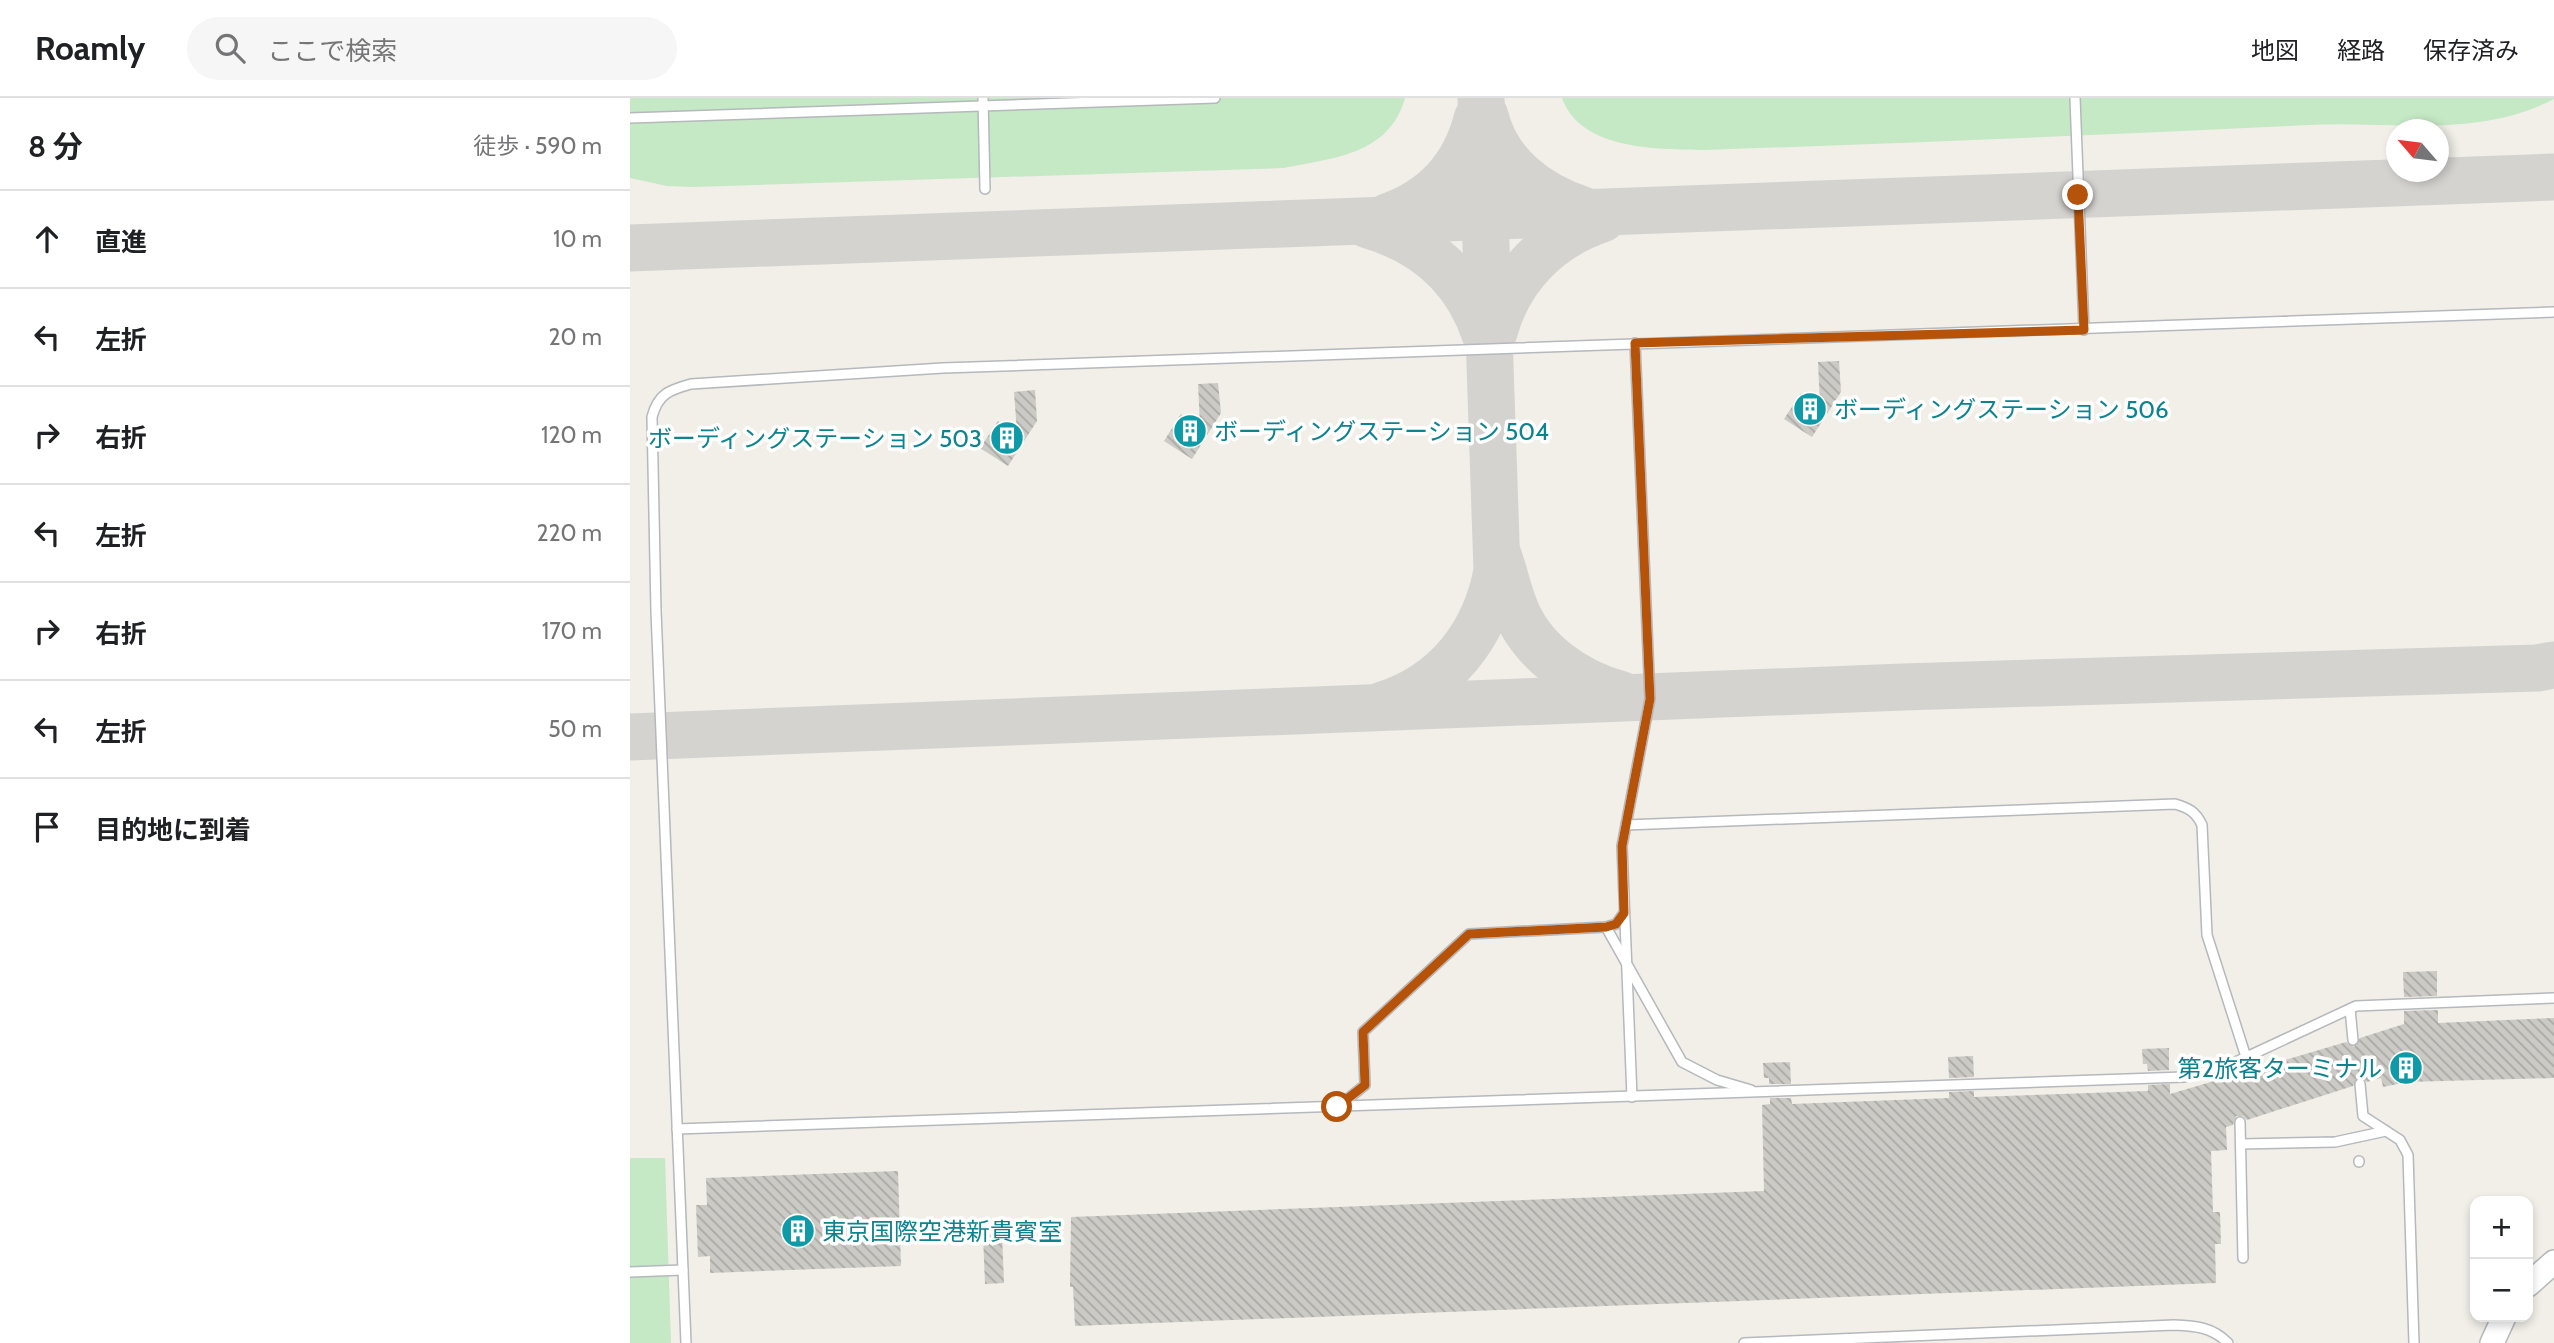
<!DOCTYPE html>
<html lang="ja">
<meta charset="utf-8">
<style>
:root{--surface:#fff;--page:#f6f6f6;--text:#202124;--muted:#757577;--line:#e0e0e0}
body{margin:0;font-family:Cabin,"Noto Sans JP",sans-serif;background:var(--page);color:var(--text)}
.controls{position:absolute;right:21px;bottom:21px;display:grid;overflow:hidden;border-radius:14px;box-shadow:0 4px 10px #0003}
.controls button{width:63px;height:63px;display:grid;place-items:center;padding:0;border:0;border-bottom:2px solid var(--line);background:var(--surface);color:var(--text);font:35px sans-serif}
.compass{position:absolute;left:1756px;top:21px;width:63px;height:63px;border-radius:50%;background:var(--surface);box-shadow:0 4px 10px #0003;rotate:298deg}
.stop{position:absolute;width:21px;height:21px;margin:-16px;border:5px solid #b45309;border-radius:50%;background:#fff}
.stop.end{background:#b45309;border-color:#fff;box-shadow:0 2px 7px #0008}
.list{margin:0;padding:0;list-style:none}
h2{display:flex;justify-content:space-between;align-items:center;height:91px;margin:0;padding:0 28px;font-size:30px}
h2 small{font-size:23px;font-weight:400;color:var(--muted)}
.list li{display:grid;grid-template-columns:46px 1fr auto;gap:21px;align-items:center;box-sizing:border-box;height:98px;padding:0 28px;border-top:2px solid var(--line)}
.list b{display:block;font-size:26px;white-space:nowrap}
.list em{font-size:23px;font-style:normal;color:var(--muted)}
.icon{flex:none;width:38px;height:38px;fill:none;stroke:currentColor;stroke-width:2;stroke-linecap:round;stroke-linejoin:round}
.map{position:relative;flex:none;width:1924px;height:1245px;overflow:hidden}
header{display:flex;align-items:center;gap:42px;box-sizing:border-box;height:98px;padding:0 35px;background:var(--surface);border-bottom:2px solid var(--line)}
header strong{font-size:33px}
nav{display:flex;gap:38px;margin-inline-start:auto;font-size:24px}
.search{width:490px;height:63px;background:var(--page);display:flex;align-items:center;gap:18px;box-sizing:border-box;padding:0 24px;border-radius:38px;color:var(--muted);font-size:26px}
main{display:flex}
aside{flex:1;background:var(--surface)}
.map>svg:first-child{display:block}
.grass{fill:#c5e8c5}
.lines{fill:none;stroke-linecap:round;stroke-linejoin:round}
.taxiway{stroke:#d4d3d0;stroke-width:47}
.building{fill:url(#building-back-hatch)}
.service-casing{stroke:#b5b8bc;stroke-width:12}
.tertiary-casing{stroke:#b5b8bc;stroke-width:26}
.service{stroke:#fff;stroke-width:9}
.tertiary{stroke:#fff;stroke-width:23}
.route{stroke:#b45309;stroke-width:9}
.labels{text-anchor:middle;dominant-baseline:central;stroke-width:7;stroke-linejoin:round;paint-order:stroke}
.culture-label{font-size:24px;fill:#0d838f;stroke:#fff;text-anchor:start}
</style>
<header>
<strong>Roamly</strong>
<div class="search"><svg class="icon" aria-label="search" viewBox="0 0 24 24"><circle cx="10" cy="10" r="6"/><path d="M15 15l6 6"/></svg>ここで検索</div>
<nav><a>地図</a><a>経路</a><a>保存済み</a></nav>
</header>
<main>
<aside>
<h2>8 分<small>徒歩 · 590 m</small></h2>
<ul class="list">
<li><svg class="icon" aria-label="ahead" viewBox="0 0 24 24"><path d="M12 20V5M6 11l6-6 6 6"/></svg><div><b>直進</b></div><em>10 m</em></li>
<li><svg class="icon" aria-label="left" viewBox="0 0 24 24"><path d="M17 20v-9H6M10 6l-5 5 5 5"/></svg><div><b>左折</b></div><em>20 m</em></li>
<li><svg class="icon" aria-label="right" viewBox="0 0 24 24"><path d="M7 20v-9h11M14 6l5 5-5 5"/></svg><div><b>右折</b></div><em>120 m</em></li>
<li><svg class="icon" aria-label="left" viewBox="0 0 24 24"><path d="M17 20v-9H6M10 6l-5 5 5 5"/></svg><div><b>左折</b></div><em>220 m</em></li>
<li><svg class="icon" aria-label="right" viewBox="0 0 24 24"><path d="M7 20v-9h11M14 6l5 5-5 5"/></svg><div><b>右折</b></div><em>170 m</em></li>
<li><svg class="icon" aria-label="left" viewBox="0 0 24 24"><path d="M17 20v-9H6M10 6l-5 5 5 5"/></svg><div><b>左折</b></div><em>50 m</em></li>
<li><svg class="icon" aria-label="arrive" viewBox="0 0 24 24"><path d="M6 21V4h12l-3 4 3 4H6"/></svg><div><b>目的地に到着</b></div></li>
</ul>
</aside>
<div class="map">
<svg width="1924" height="1245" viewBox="0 0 1924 1245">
<defs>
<pattern id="building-back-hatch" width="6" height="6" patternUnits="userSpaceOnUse" patternTransform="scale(1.75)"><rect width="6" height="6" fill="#cccac5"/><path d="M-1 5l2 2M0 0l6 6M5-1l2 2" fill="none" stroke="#a9a8a4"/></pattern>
</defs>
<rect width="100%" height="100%" fill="#f1efe8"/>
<g class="grass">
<path d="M0 0H775C759 57 703 60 654 70L64 89 37 88 0 80Z"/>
<path d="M932 0H1924V1C1847 41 1762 23 1679 27 1478 37 1276 45 1075 52 1029 51 951 53 932 0Z"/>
<polygon points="0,1060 35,1060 41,1245 0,1245"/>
</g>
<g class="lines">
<g class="taxiway">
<path d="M855 18C867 67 907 97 953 112"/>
<path d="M757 119C804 103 835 69 847 21"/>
<path d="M738 127C794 143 836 179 855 236"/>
<polyline points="0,150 1924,79"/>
<path d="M864 234C879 179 918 139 972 121"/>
<path d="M868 457C874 473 877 489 883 505 899 553 945 584 992 597"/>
<path d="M753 607C816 587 855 537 867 473L851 0"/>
<polyline points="0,639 1273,589 1907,570 1924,567"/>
</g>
</g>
<g class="building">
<polygon points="1209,263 1211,294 1182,339 1154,321 1171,295 1190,306 1188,264"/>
<polygon points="588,285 591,315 562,361 534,343 551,316 570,327 568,286"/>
<polygon points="405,292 407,323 378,368 350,350 368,323 387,334 384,294"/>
<polygon points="1807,873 1807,898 1774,899 1773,874"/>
<polygon points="1808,912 1808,925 1924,920 1924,980 1777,984 1753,989 1751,980 1737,984 1729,979 1723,988 1617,1022 1613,1018 1606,1018 1603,1027 1596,1029 1597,1052 1581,1053 1583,1114 1590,1114 1591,1146 1585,1146 1586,1185 445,1228 443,1189 440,1189 441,1119 1134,1093 1132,1007 1140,1006 1140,1000 1161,1000 1162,1006 1319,1000 1319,994 1344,993 1344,999 1518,993 1518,987 1540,986 1540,996 1716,944 1724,949 1730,940 1774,926 1774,913"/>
<polygon points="1539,950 1539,972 1518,973 1517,966 1513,966 1512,951"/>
<polygon points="1343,958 1344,979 1319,980 1318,959"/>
<polygon points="1160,964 1161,986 1139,986 1139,980 1134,980 1133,965"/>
<polygon points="268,1073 271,1168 80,1175 80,1158 68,1159 66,1107 77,1107 76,1080"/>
<polygon points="372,1137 374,1185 355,1186 353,1138"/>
</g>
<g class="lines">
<g class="service-casing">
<g id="service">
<polyline points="353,0 355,91"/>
<polyline points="1445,0 1454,232"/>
<polyline points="0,20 585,0"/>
<path d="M996 727 1545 706C1559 710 1566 714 1572 727L1577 837 1616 959"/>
<polyline points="976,829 1052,964 1087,982 1121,992"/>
<polyline points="1720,911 1723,942"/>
<polyline points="1730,986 1733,1018 1770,1042 1778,1057 1784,1245"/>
<polyline points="1002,999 992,748 1020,601 1005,245"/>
<polyline points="709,1008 735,987 733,934 839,836 976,829 986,826 994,815"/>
<polyline points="1610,1024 1613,1160"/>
<polyline points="47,1031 1554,979 1593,970 1726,908 1924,900"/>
<polyline points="1611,1046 1705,1044 1756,1033"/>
<polyline points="1729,1063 1729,1064"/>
<polyline points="0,1174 53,1172"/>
<path d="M56 1245 26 513 22 319C28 296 39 292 61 286L313 270 1924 214"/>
<path d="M1114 1245 1544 1227C1566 1228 1582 1229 1598 1245"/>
</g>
</g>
<g class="tertiary-casing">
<g id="tertiary">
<polyline points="1898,1187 1924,1164"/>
<polyline points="1862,1245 1874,1219"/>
</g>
</g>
<use href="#service" class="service"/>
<use href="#tertiary" class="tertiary"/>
</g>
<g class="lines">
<polyline class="route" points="707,1009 735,987 733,934 839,836 976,829 986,826 994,815 992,748 1020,601 1005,245 1454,232 1448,97"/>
</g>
<defs>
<g id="building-disc" transform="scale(1.75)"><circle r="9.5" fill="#0f9aa8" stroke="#fff"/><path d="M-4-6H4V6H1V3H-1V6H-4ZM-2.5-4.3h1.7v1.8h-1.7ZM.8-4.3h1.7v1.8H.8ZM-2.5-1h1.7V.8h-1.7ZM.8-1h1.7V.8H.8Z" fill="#fff"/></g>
</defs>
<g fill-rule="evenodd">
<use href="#building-disc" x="1180" y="311"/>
<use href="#building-disc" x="560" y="333"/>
<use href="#building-disc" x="377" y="340"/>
<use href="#building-disc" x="1776" y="970"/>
<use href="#building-disc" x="168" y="1133"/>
</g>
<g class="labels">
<g class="culture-label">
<text x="1204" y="311">ボーディングステーション 506</text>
<text x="584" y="333">ボーディングステーション 504</text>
<text x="352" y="340" text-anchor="end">ボーディングステーション 503</text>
<text x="1752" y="970" text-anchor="end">第2旅客ターミナル</text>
<text x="192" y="1133">東京国際空港新貴賓室</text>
</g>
</g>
</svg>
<div class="controls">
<button>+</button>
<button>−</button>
</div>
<svg class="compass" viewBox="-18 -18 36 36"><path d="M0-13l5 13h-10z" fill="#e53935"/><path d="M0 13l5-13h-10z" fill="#757577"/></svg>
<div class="stop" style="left:707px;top:1009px"></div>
<div class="stop end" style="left:1448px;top:97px"></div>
</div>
</main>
